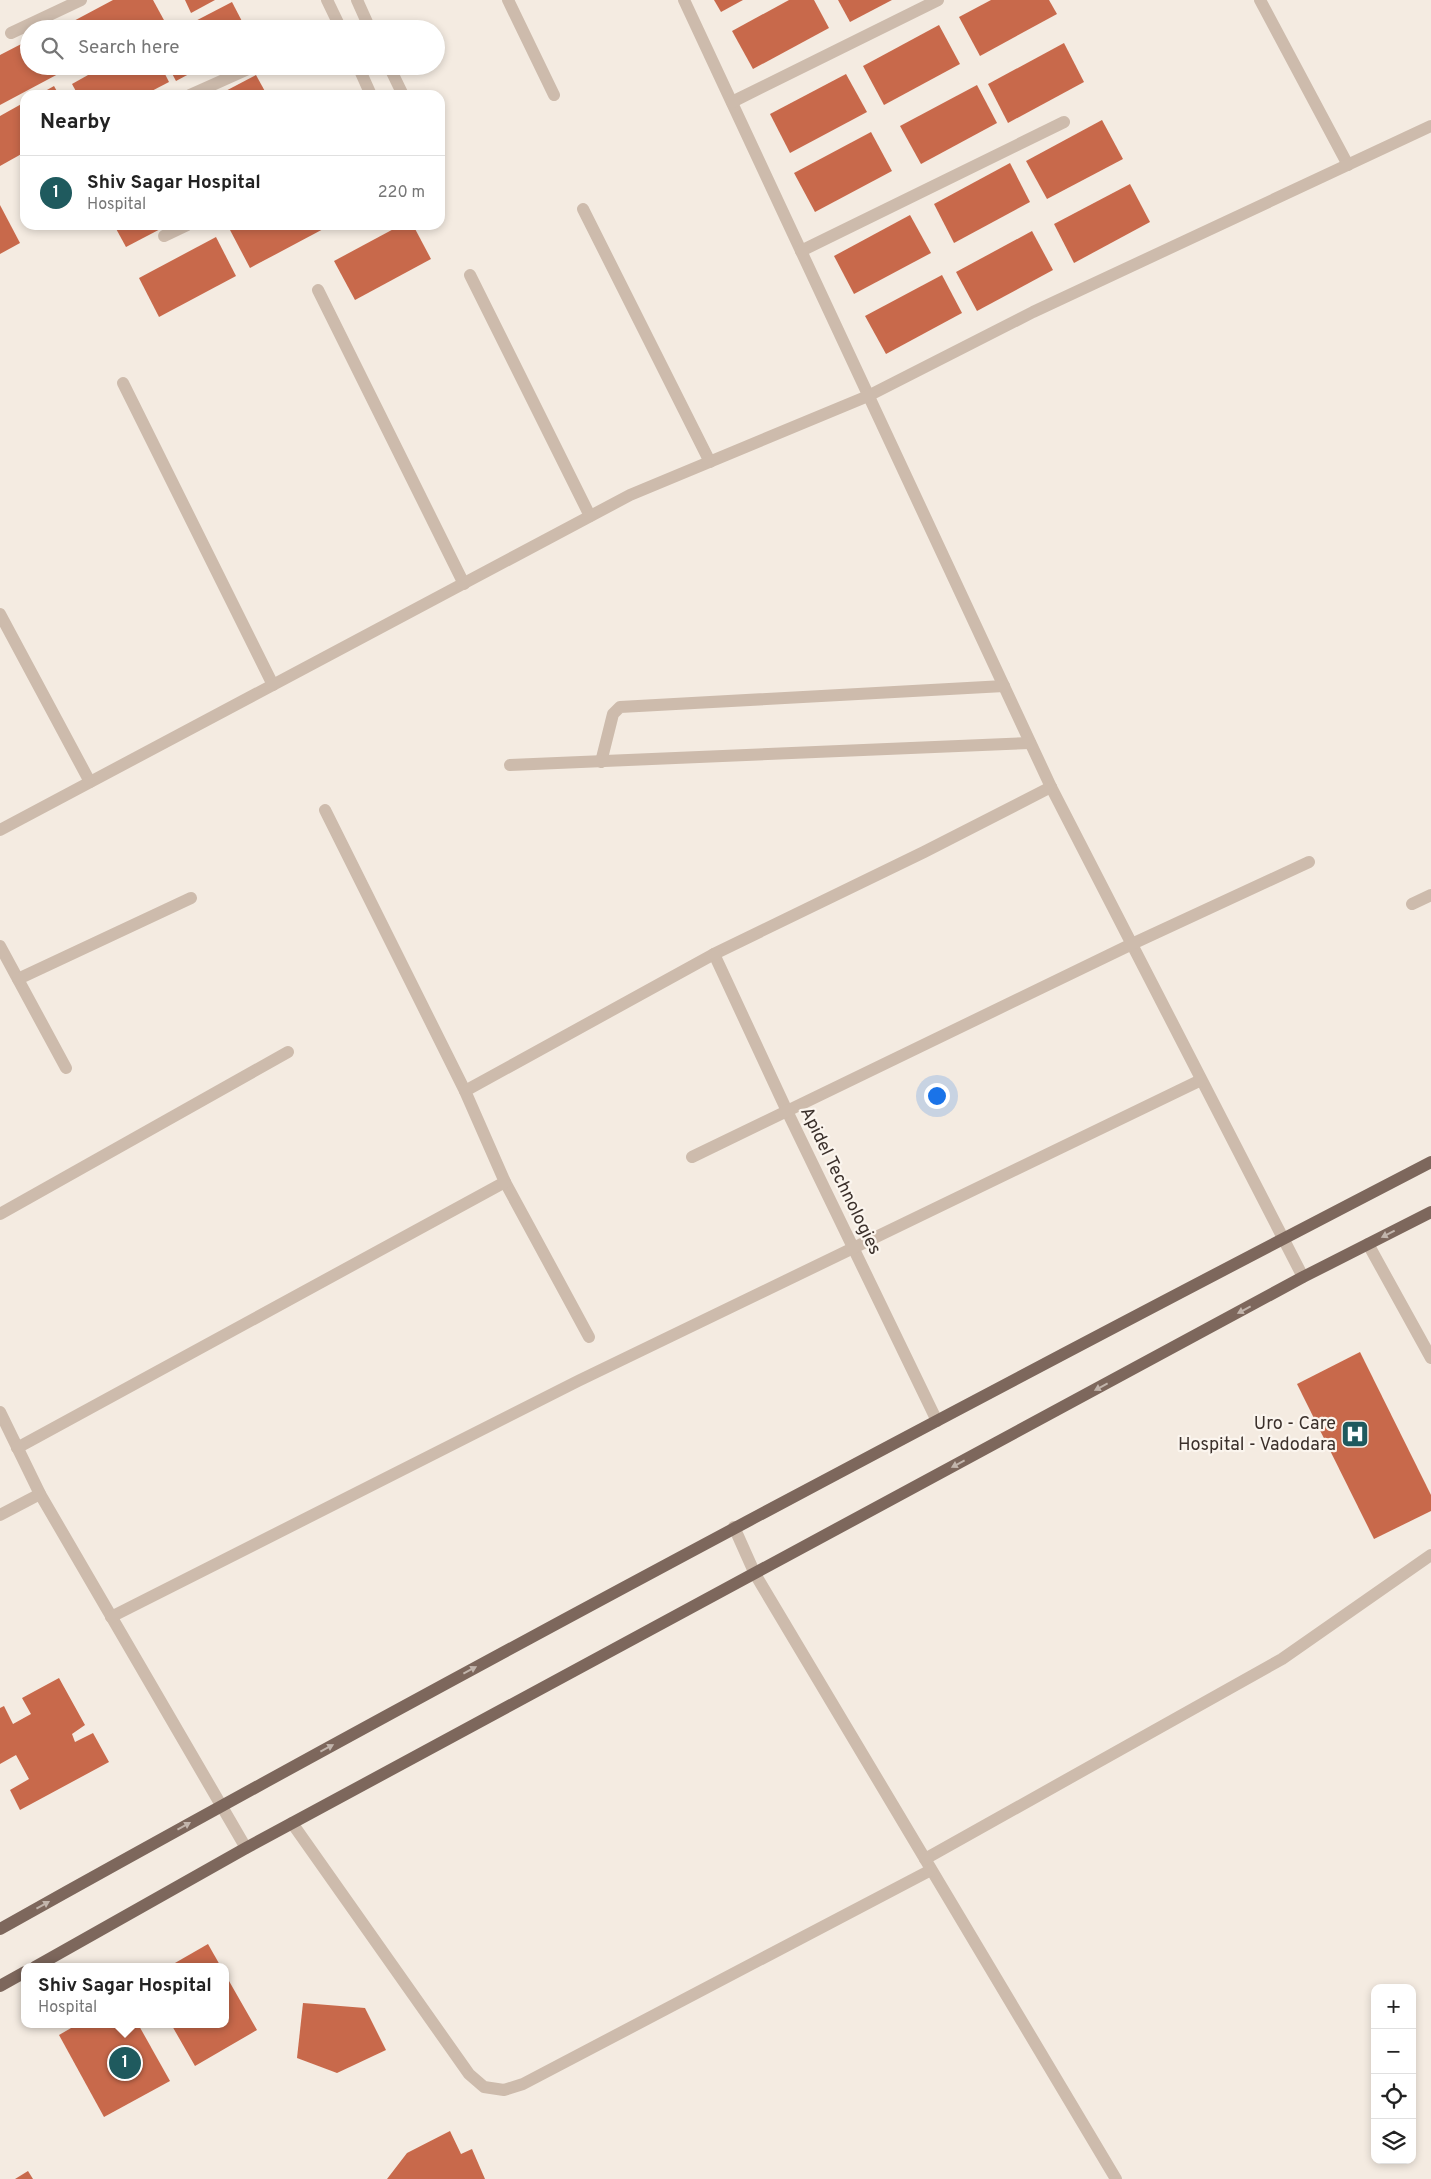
<!DOCTYPE html>
<meta charset="utf-8">
<style>
:root{--surface:#fff;--page:#f2f2f2;--text:#222;--muted:#767676;--line:#e0e0e0;--accent:#1f5a5e}
body{margin:0;font-family:Overpass,sans-serif;background:var(--page);color:var(--text)}
.controls{position:absolute;right:15px;bottom:15px;display:grid;overflow:hidden;border-radius:10px;box-shadow:0 2px 8px #0003}
.controls button{width:45px;height:45px;display:grid;place-items:center;padding:0;border:0;border-bottom:1px solid var(--line);background:var(--surface);color:var(--text);font:25px sans-serif}
.you{position:absolute;left:936px;top:1095px;width:18px;height:18px;margin:-12px;border:4px solid #fff;border-radius:50%;background:#1a73e8;box-shadow:0 0 0 8px #1a73e833}
.badge{display:grid;place-items:center;width:32px;height:32px;border-radius:50%;background:var(--accent);color:#fff;font-size:16px;font-weight:700}
.pin{position:absolute;translate:-50% -50%;border:2px solid #fff;box-shadow:0 1px 5px #0006}
.popup{position:absolute;left:21px;top:1963px;width:208px;height:65px;box-sizing:border-box;display:grid;place-content:center;border-radius:10px;background:var(--surface);filter:drop-shadow(0 1px 4px #0005);font-size:16px;white-space:nowrap;color:var(--muted)}
.popup b{font-size:19px;color:var(--text)}
.popup::after{content:'';position:absolute;left:50%;top:100%;margin-left:-10px;border:10px solid transparent;border-top-color:var(--surface)}
.list{margin:0;padding:0;list-style:none}
h2{display:flex;justify-content:space-between;align-items:center;height:65px;margin:0;padding:0 20px;font-size:21px}
h2 small{font-size:16px;font-weight:400;color:var(--muted)}
.list li{display:grid;grid-template-columns:32px 1fr auto;gap:15px;align-items:center;box-sizing:border-box;height:75px;padding:0 20px;border-top:1px solid var(--line)}
.list b{display:block;font-size:19px;white-space:nowrap}
.list p{margin:0;font-size:16px;white-space:nowrap;color:var(--muted)}
.list em{font-size:16px;font-style:normal;color:var(--muted)}
.icon{flex:none;width:28px;height:28px;fill:none;stroke:currentColor;stroke-width:2;stroke-linecap:round;stroke-linejoin:round}
.map{position:relative;flex:none;width:1431px;height:2179px;overflow:hidden}
.search{position:absolute;background:var(--surface);box-shadow:0 2px 8px #0003;left:20px;top:20px;width:425px;height:55px;display:flex;align-items:center;gap:12px;box-sizing:border-box;padding:0 18px;border-radius:28px;color:var(--muted);font-size:19px}
.panel{position:absolute;background:var(--surface);box-shadow:0 2px 8px #0003;left:20px;top:90px;width:425px;height:140px;border-radius:15px}
.map>svg:first-child{display:block}
.building{fill:#c8694b}
.lines{fill:none;stroke-linecap:round;stroke-linejoin:round}
.minor{stroke:#cdbbac;stroke-width:12}
.major{stroke:#7d675c;stroke-width:12}
.oneway{fill:#c2b5ac}
.labels{text-anchor:middle;dominant-baseline:central;stroke-width:4.5;stroke-linejoin:round;paint-order:stroke}
.street-label{font-size:18px;fill:#3b302b;stroke:#fbf5ee}
.poi-label{font-size:18px;fill:#3b302b;stroke:#fbf5ee;text-anchor:end}
</style>
<div class="map">
<svg width="1431" height="2179" viewBox="0 0 1431 2179">
<rect width="100%" height="100%" fill="#f4ebe1"/>
<g class="building">
<polygon points="113,0 153,0 165,22 153,29 70,29 68,24"/>
<polygon points="185,0 215,0 191,13"/>
<polygon points="714,0 743,0 721,12"/>
<polygon points="789,0 814,0 829,28 753,69 732,31"/>
<polygon points="838,0 892,0 850,22"/>
<polygon points="991,0 1049,0 1057,14 980,56 959,17"/>
<polygon points="232,2 246,29 180,29"/>
<polygon points="939,25 960,64 884,105 863,66"/>
<polygon points="29,40 29,66 56,66 60,73 0,105 0,55"/>
<polygon points="1064,43 1084,82 1008,123 988,84"/>
<polygon points="104,66 161,66 169,82 144,95 78,95 72,84"/>
<polygon points="168,66 204,66 176,81"/>
<polygon points="846,74 867,112 790,153 770,114"/>
<polygon points="256,75 267,95 218,95"/>
<polygon points="977,85 997,123 921,164 900,126"/>
<polygon points="54,86 59,95 38,95"/>
<polygon points="25,102 25,152 0,166 0,116"/>
<polygon points="1102,120 1123,159 1047,199 1026,161"/>
<polygon points="871,132 892,171 815,212 794,173"/>
<polygon points="1010,163 1030,202 954,243 934,204"/>
<polygon points="1130,184 1150,222 1074,263 1054,224"/>
<polygon points="0,205 20,243 0,254"/>
<polygon points="910,215 931,253 854,294 834,256"/>
<polygon points="114,225 168,225 126,247"/>
<polygon points="239,225 326,225 327,227 250,268 230,230"/>
<polygon points="401,225 413,225 431,259 355,300 334,261"/>
<polygon points="1032,231 1053,270 977,311 956,272"/>
<polygon points="216,237 236,276 159,317 139,278"/>
<polygon points="942,275 962,313 886,354 865,316"/>
<polygon points="1360,1352 1431,1495 1431,1511 1374,1539 1297,1384"/>
<polygon points="59,1678 85,1725 72,1734 75,1742 93,1733 109,1762 20,1810 10,1790 29,1779 16,1755 0,1764 0,1708 4,1706 13,1724 31,1714 22,1698"/>
<polygon points="208,1944 221,1967 168,1967"/>
<polygon points="225,1974 257,2030 195,2066 171,2024 225,2024"/>
<polygon points="303,2003 365,2008 386,2050 337,2073 297,2058"/>
<polygon points="78,2024 138,2024 170,2081 104,2117 59,2035"/>
<polygon points="450,2131 461,2154 472,2149 485,2179 387,2179 407,2153"/>
<polygon points="28,2171 33,2179 15,2179"/>
</g>
<g class="lines">
<g class="minor">
<polyline points="327,0 341,29"/>
<polyline points="357,0 370,29"/>
<polyline points="508,0 554,95"/>
<polyline points="684,0 1051,787 1303,1277"/>
<polyline points="1260,0 1348,165"/>
<polyline points="11,33 81,0"/>
<polyline points="358,66 371,95"/>
<polyline points="389,66 403,95"/>
<polyline points="190,95 255,66"/>
<polyline points="732,102 938,0"/>
<polyline points="583,209 710,462"/>
<polyline points="164,236 187,225"/>
<polyline points="801,251 1064,122"/>
<polyline points="470,275 590,516"/>
<polyline points="318,290 464,584"/>
<polyline points="123,383 273,685"/>
<polyline points="0,614 90,782"/>
<polyline points="601,762 613,714 620,707 1004,686"/>
<polyline points="510,765 1030,743"/>
<polyline points="325,810 465,1091"/>
<polyline points="0,830 630,495 868,396 1033,312 1431,126"/>
<polyline points="1412,904 1431,895"/>
<polyline points="0,946 66,1068"/>
<polyline points="714,954 787,1111 937,1421"/>
<polyline points="18,979 191,898"/>
<polyline points="692,1157 1132,944 1309,862"/>
<polyline points="505,1182 589,1337"/>
<polyline points="0,1214 288,1052"/>
<polyline points="1368,1244 1431,1358"/>
<polyline points="0,1412 40,1494 246,1848"/>
<polyline points="17,1448 505,1182 465,1091 714,954 924,852 1051,787"/>
<polyline points="0,1515 40,1494"/>
<polyline points="734,1527 755,1574 1116,2179"/>
<polyline points="111,1617 578,1381 1201,1080"/>
<polyline points="292,1823 469,2074 484,2087 504,2090 523,2084 931,1870"/>
<polyline points="925,1859 1282,1659 1431,1555"/>
</g>
<g class="major">
<path d="M0 1929C472 1665 951 1411 1431 1162"/>
<polyline points="35,1967 246,1848 1303,1277 1431,1212"/>
<polyline points="0,1986 25,1972"/>
</g>
</g>
<defs><path id="oneway-solid" d="M-6-.8H1V-3.2L6.5 0L1 3.2V.8H-6Z" transform="scale(1.25)"/></defs>
<g class="oneway">
<use href="#oneway-solid" transform="translate(1388 1234) rotate(153)"/>
<use href="#oneway-solid" transform="translate(1244 1310) rotate(152)"/>
<use href="#oneway-solid" transform="translate(1101 1387) rotate(152)"/>
<use href="#oneway-solid" transform="translate(958 1464) rotate(152)"/>
<use href="#oneway-solid" transform="translate(470 1670) rotate(-28)"/>
<use href="#oneway-solid" transform="translate(327 1748) rotate(-28)"/>
<use href="#oneway-solid" transform="translate(184 1826) rotate(-29)"/>
<use href="#oneway-solid" transform="translate(43 1905) rotate(-29)"/>
</g>
<defs>
<g id="hospital-square" transform="scale(1.4375)"><rect x="-9" y="-9" width="18" height="18" rx="4" fill="#1f5a5e" stroke="#fbf5ee"/><path d="M-5-5h3v3.5h4V-5h3V5h-3V1.5h-4V5h-3Z" fill="#fff"/></g>
</defs>
<g fill-rule="evenodd">
<use href="#hospital-square" x="1355" y="1434"/>
</g>
<g class="labels">
<g class="street-label">
<text transform="translate(840 1181) rotate(64)">Apidel Technologies</text>
</g>
<g class="poi-label">
<text x="1336" y="1424">Uro - Care<tspan x="1336" dy="21">Hospital - Vadodara</tspan></text>
</g>
</g>
</svg>
<div class="controls">
<button>+</button>
<button>−</button>
<button><svg class="icon" aria-label="locate" viewBox="0 0 24 24"><circle cx="12" cy="12" r="6"/><path d="M12 2v4M12 18v4M2 12h4M18 12h4"/></svg></button>
<button><svg class="icon" aria-label="layers" viewBox="0 0 24 24"><path d="M12 4l9 5-9 5-9-5zM3 14l9 5 9-5"/></svg></button>
</div>
<div class="you"></div>
<div class="pin badge" style="left:125px;top:2063px">1</div>
<div class="popup"><b>Shiv Sagar Hospital</b>Hospital</div>
<div class="search"><svg class="icon" aria-label="search" viewBox="0 0 24 24"><circle cx="10" cy="10" r="6"/><path d="M15 15l6 6"/></svg>Search here</div>
<section class="panel">
<h2>Nearby<small></small></h2>
<ul class="list">
<li><span class="badge">1</span><div><b>Shiv Sagar Hospital</b><p>Hospital</p></div><em>220 m</em></li>
</ul>
</section>
</div>
